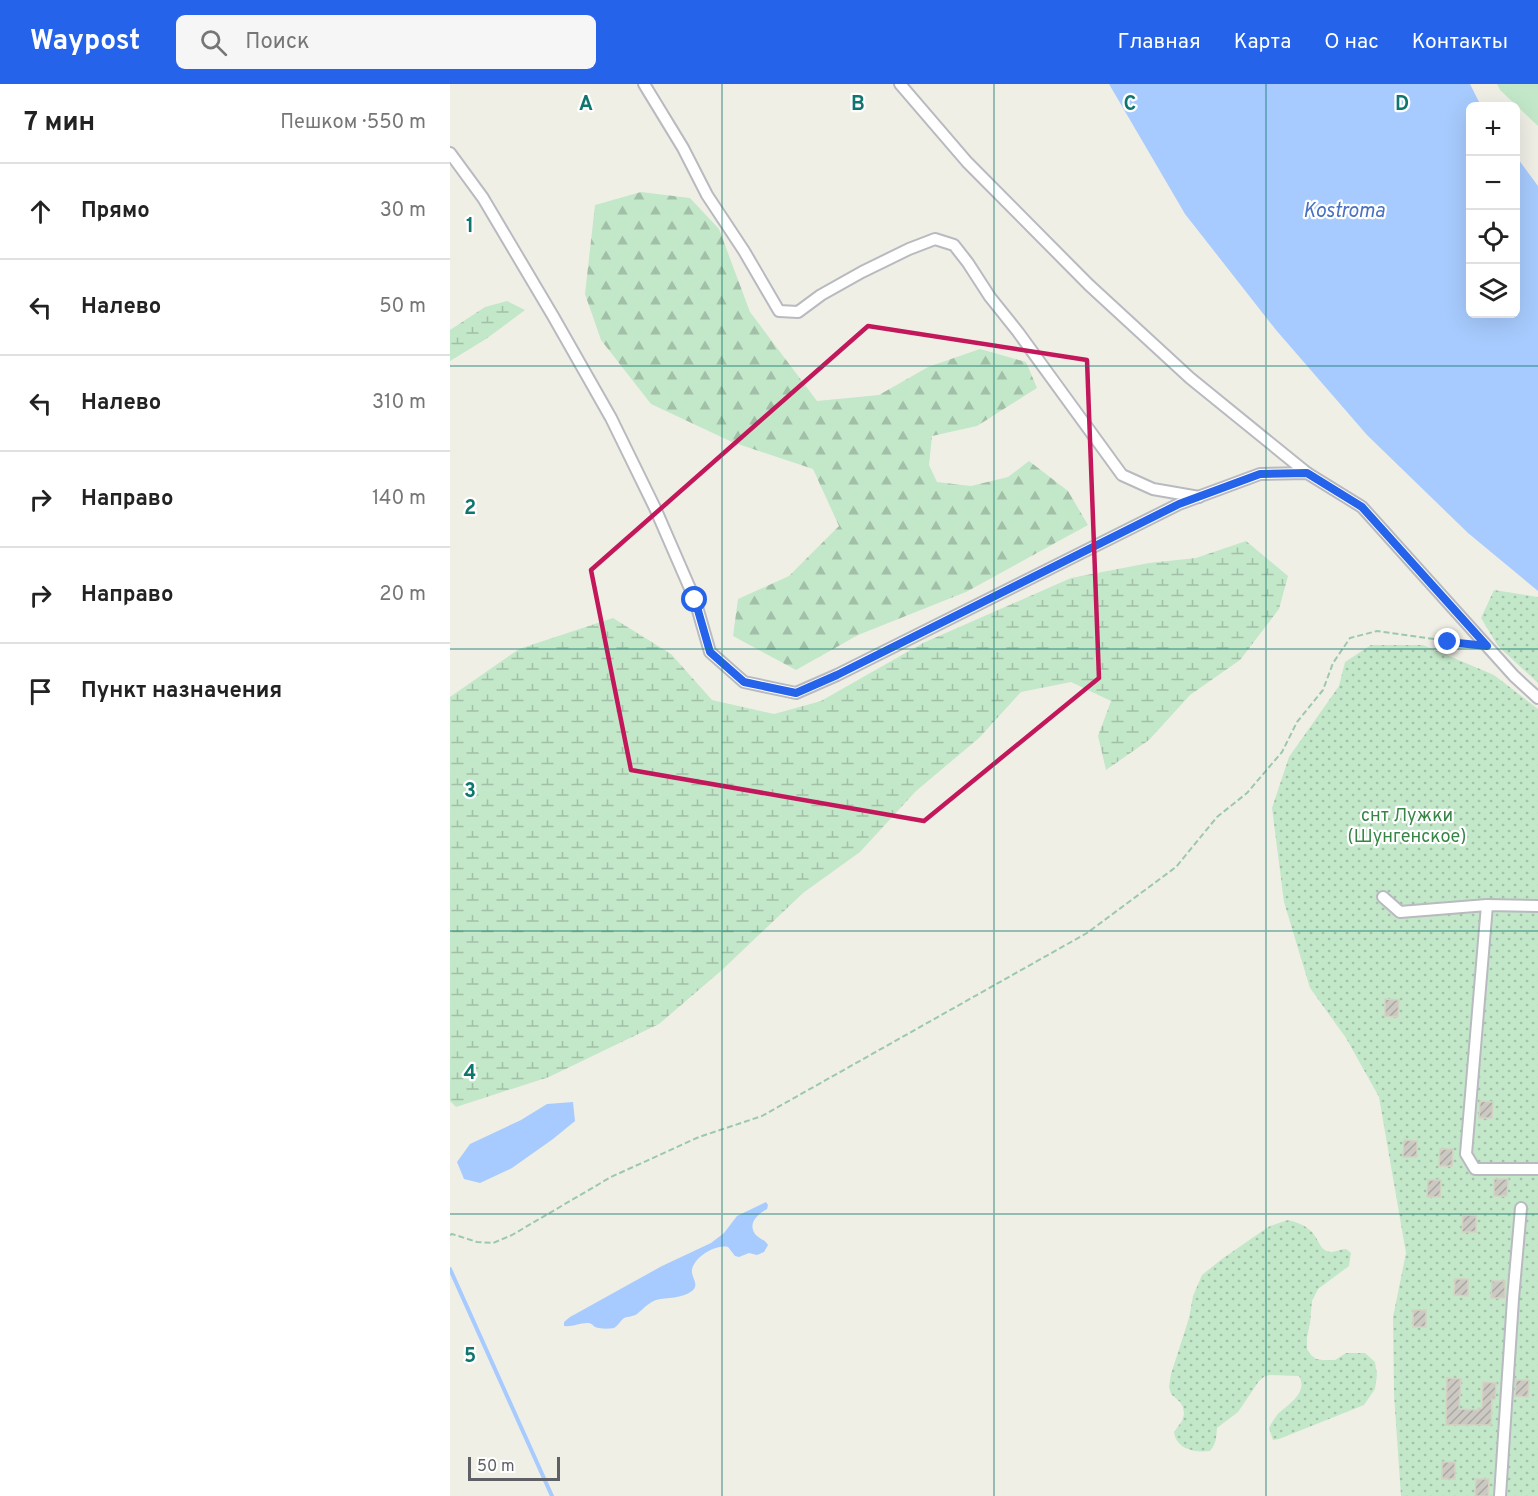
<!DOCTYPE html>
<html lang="ru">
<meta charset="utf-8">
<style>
:root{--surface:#fff;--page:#f6f6f6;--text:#222;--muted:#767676;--line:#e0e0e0;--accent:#2563eb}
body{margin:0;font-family:Overpass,sans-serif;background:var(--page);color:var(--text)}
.controls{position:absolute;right:18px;top:18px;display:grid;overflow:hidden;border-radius:9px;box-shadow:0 6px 24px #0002}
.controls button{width:54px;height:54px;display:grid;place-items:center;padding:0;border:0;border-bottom:2px solid var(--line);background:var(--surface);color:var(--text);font:30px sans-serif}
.scale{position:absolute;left:18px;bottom:15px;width:92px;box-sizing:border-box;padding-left:6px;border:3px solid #5e6066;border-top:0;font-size:16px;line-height:21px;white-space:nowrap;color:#5e6066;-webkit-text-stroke:4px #fff;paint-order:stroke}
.stop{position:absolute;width:18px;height:18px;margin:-14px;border:4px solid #2563eb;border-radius:50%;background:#fff}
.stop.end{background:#2563eb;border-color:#fff;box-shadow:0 2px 6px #0008}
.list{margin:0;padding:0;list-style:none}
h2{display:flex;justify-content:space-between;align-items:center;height:78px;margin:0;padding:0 24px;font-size:26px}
h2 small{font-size:20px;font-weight:400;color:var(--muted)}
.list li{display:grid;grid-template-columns:39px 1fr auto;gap:18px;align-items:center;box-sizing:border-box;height:96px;padding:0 24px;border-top:2px solid var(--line)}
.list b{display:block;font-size:22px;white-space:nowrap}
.list em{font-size:20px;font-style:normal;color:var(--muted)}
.icon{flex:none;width:33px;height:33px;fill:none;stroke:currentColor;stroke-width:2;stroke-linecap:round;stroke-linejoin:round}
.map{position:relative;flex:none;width:1088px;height:1412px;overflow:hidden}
header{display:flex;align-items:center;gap:36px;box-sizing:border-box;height:84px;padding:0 30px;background:var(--accent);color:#fff}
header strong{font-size:28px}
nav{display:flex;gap:33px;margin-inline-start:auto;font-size:21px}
.search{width:420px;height:54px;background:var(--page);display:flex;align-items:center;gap:15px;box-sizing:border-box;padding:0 21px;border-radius:9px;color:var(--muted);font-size:22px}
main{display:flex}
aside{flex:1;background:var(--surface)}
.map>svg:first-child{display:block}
.grass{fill:url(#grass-dots)}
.forest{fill:url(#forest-firs)}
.wetland{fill:url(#wetland-marsh)}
.park{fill:#c3e7c9}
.water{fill:#a7cbfe}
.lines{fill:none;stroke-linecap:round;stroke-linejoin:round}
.stream{stroke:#a7cbfe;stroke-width:4}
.building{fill:url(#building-hatch);stroke:#d5d2c4;stroke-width:1.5}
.street-casing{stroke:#b8bac0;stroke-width:14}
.path{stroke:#9cc8af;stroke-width:2;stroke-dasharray:6 3;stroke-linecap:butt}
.street{stroke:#fff;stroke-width:10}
.route{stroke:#2563eb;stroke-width:8}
.marked{fill:none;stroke:#c2185b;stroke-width:4.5;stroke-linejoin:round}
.grid{fill:none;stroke:#0f766e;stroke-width:1.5;stroke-opacity:0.55}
.labels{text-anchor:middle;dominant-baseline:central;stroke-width:4.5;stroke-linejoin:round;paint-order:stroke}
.park-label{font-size:18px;fill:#368546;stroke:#fff}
.water-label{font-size:20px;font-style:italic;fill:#4871c3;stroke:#fff}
.grid-label{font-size:20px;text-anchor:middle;font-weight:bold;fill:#0f766e;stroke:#fff;stroke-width:4.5;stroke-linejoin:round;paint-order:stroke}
</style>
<header>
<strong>Waypost</strong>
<div class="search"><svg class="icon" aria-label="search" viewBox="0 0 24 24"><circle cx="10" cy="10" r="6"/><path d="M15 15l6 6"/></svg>Поиск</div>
<nav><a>Главная</a><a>Карта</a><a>О нас</a><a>Контакты</a></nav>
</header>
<main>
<aside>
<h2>7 мин<small>Пешком · 550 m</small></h2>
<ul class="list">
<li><svg class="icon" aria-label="ahead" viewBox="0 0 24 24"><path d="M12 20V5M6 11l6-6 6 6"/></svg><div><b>Прямо</b></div><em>30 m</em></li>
<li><svg class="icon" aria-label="left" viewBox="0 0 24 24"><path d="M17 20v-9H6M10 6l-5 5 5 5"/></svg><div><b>Налево</b></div><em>50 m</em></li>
<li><svg class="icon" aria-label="left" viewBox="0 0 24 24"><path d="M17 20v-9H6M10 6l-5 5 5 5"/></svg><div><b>Налево</b></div><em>310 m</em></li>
<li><svg class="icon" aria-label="right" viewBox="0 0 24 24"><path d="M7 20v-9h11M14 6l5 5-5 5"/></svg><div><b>Направо</b></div><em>140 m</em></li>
<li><svg class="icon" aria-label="right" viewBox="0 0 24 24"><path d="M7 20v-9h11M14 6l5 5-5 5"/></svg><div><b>Направо</b></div><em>20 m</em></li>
<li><svg class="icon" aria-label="arrive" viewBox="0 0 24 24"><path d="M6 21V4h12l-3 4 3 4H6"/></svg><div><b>Пункт назначения</b></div></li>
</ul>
</aside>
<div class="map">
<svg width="1088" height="1412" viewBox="0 0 1088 1412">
<defs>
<pattern id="grass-dots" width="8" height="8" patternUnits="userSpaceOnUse" patternTransform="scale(1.5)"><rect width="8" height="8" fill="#c3e7c9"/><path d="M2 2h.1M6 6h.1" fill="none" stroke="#a2bfa7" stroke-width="1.8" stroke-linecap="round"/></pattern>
<pattern id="forest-firs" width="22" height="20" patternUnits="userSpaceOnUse" patternTransform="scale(1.5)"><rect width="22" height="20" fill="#c3e7c9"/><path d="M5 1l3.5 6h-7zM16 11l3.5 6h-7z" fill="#a2bfa7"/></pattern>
<pattern id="wetland-marsh" width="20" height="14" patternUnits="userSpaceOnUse" patternTransform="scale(1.5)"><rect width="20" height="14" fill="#c3e7c9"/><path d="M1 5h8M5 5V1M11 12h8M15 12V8" fill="none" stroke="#a2bfa7"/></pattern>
<pattern id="building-hatch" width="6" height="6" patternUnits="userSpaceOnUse" patternTransform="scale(1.5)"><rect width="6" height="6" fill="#ccc9c3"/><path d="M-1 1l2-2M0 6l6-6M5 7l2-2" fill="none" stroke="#a9a7a2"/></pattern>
</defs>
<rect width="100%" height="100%" fill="#f0efe6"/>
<g class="grass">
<polygon points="1044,506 1088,513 1088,599 1048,562 1031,534"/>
<polygon points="921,561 973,561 1044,591 1088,625 1088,1412 951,1412 944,1311 943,1233 956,1169 929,1013 896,954 860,904 834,818 822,724 839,673 889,602 895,578"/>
<path d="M838 1136C846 1138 855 1141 861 1147 868 1153 870 1168 881 1168 886 1168 890 1165 896 1165L901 1169 899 1182 868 1205 862 1217 860 1239 857 1253V1265L861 1271 866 1275 873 1276H885L896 1269H915L925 1278 927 1291 925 1305 914 1321 829 1355 823 1356 819 1344C821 1340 824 1335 827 1331 837 1321 859 1309 849 1292L821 1291 815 1292 809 1297 788 1328 767 1344C766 1353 767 1359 760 1367 745 1369 726 1365 724 1348L732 1337 734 1330 733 1323 730 1318 721 1310 719 1303 721 1290 739 1234 743 1212 752 1191 772 1175 808 1150 820 1142Z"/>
</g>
<polygon class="forest" points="191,108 240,114 269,145 300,228 367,317 429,311 478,283 530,265 576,278 587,304 527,342 482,352 479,381 487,398 521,402 558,393 579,377 618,407 638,441 516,508 408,551 346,586 283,552 288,515 339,492 389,442 363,385 282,358 201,320 151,256 135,210 145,121"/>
<g class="wetland">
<polygon points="57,217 75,226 36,255 0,277 0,246 35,223"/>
<polygon points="796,457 838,492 829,525 790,576 740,611 699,656 656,686 648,652 661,617 621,598 571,608 529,654 466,707 410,768 353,809 272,886 209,940 99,993 6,1023 0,1017 0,613 69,565 163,534 221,570 262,616 324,630 371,617 473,559 621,494 699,479 746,474"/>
</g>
<polygon class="park" points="1047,0 1088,0 1088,42 1050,6"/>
<g class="water">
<polygon points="659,0 1020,0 1031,22 1020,22 1020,230 1066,230 1066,72 1088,102 1088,507 1018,449 917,351 826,246 735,130"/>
<polygon points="123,1018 125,1037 103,1055 62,1084 30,1099 14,1095 7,1078 20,1060 71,1036 97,1020"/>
<path d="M316 1118 318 1121 317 1125C307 1130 296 1141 307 1152 312 1156 315 1156 318 1161L314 1168 307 1171 299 1169 289 1173 285 1172 278 1163C266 1160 244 1173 242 1186 241 1194 250 1200 242 1207 232 1215 217 1213 206 1216 198 1219 193 1225 187 1230 183 1233 178 1232 174 1234 170 1237 168 1242 164 1244 159 1245 150 1245 145 1243 142 1241 142 1239 137 1239 130 1239 122 1243 114 1242V1238L120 1233 212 1182 261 1159 274 1149 287 1132Z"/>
</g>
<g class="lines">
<polyline class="stream" points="0,1185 102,1412"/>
</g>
<g class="building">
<polygon points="935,915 949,916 948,933 935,932"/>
<polygon points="1030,1017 1043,1018 1042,1034 1029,1034"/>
<polygon points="954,1056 967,1057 967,1073 953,1073"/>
<polygon points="990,1065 1003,1065 1002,1082 989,1082"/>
<polygon points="1044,1095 1058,1095 1057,1112 1044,1112"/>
<polygon points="978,1096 991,1096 990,1113 977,1113"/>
<polygon points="1013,1131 1026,1131 1026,1148 1012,1148"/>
<polygon points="1005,1195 1018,1195 1018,1212 1004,1211"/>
<polygon points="1042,1197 1055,1197 1055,1214 1041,1214"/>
<rect x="963" y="1226" width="13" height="17"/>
<polygon points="997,1294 1011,1295 1009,1325 1028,1326 1028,1324 1032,1324 1033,1298 1046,1299 1045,1315 1042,1315 1041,1341 996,1341"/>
<polygon points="1066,1296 1079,1296 1078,1313 1065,1312"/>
<rect x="992" y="1378" width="13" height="17"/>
<polygon points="1026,1395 1039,1395 1038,1412 1025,1412"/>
</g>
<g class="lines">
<g class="street-casing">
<g id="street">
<polyline points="194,0 233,64 257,111 294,167 329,227 348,228 371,211 412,188 459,165 485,155 504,161 518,179 540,213 568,248 672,391 703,405 749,413"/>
<polyline points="450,0 517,78 639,201 740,294 857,389"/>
<polyline points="0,69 33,114 103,232 161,334 205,424 245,516 260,568 294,598 346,609 387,591 729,420 810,390 857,389 912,423 1064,592 1088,614"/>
<polyline points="933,813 950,828 1037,821"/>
<polyline points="1088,822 1037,821 1016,1070 1025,1085 1088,1085"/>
<polyline points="1050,1412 1063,1215 1071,1124"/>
</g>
</g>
<polyline class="path" points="0,1151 2,1150 27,1158 43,1159 62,1151 161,1093 249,1053 312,1032 637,849 726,783 767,733 797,709 832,668 847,638 873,606 883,579 900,554 927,547 1020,560"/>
<use href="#street" class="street"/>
</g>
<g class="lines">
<polyline class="route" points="245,516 260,568 294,598 346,609 387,591 729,420 810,390 857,389 912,423 1037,562 998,558"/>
</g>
<path class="marked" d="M418 242 637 276 649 594 474 737 181 686 141 486Z"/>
<path class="grid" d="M272 0V1412M544 0V1412M816 0V1412M0 282H1088M0 565H1088M0 847H1088M0 1130H1088"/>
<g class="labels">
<g class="park-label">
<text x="957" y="732">снт Лужки<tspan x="957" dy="21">(Шунгенское)</tspan></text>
</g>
<g class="water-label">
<text x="894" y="128">Kostroma</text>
</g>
</g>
<g class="grid-label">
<text x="136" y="26">A</text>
<text x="408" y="26">B</text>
<text x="680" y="26">C</text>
<text x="952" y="26">D</text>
<text x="20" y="148">1</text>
<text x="20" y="430">2</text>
<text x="20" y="713">3</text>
<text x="20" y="995">4</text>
<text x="20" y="1278">5</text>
</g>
</svg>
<div class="controls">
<button>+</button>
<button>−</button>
<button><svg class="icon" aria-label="locate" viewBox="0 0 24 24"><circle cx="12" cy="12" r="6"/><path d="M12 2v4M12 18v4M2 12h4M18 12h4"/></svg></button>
<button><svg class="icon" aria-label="layers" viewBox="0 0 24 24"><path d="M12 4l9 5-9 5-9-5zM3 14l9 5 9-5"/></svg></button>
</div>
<div class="scale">50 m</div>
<div class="stop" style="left:245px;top:516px"></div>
<div class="stop end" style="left:998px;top:558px"></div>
</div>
</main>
